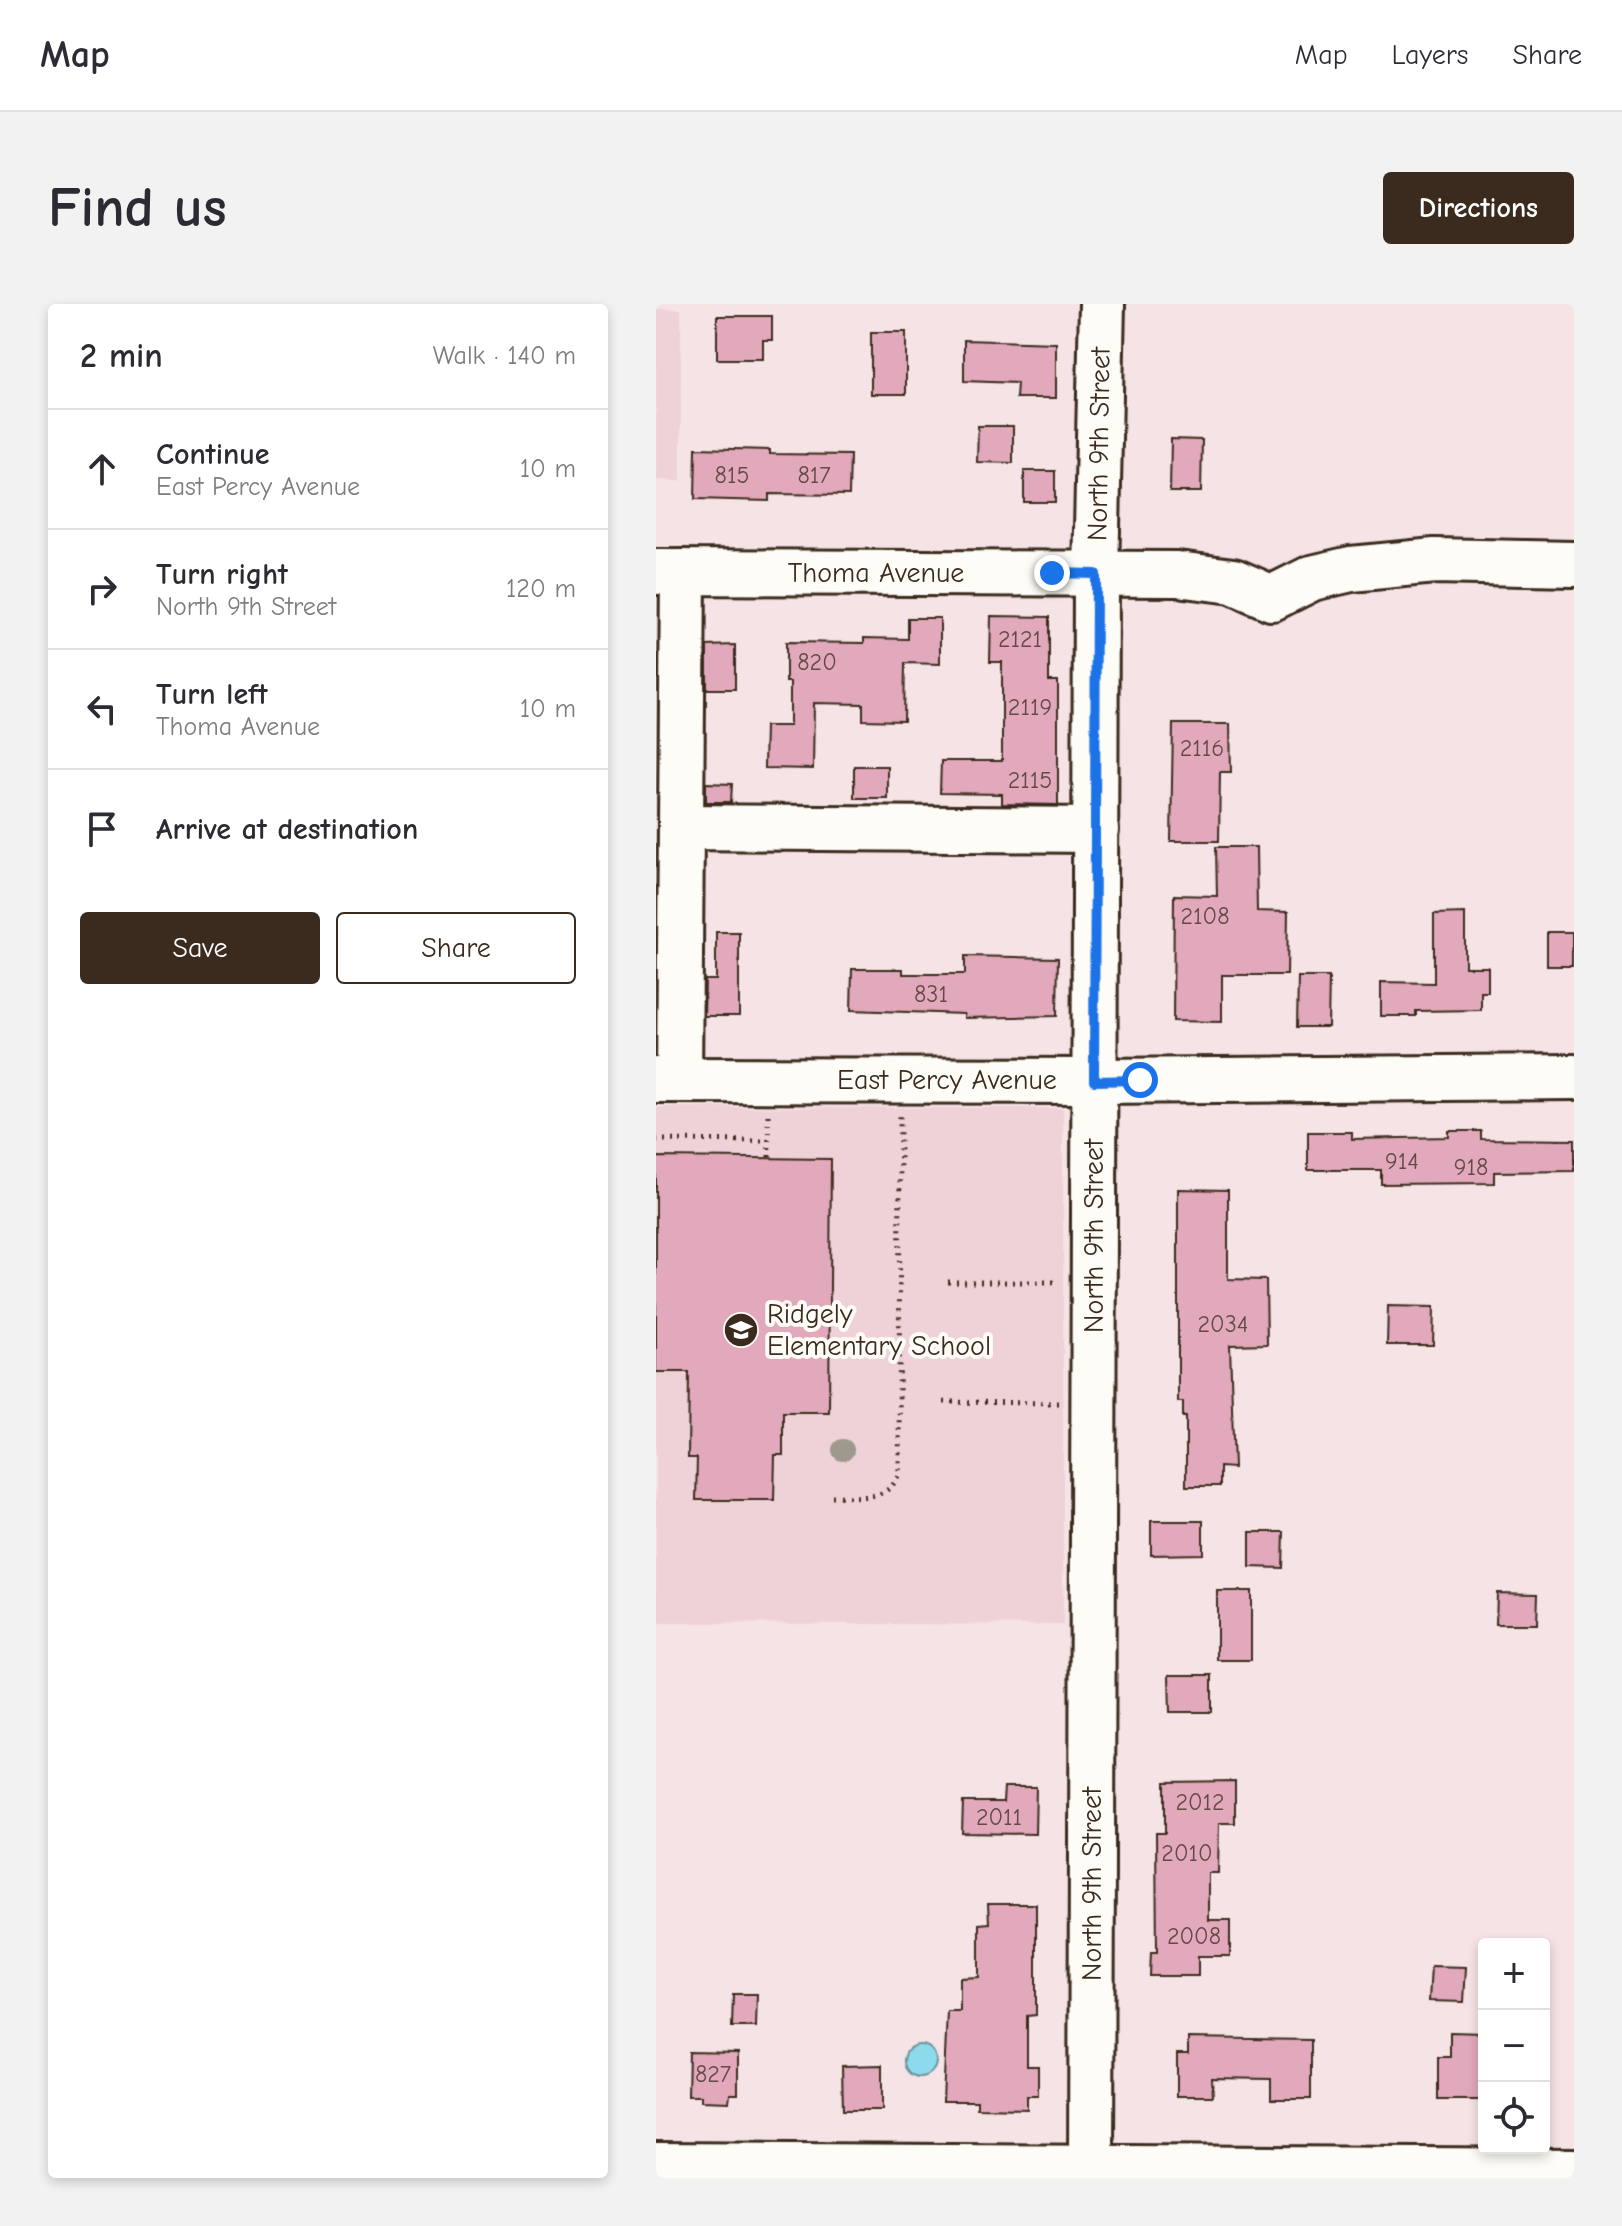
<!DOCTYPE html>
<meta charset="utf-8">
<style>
:root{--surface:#fff;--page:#f2f2f3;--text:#2b2b33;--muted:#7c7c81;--line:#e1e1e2;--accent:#3b2a1e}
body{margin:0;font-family:"Comic Neue",sans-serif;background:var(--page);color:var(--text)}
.controls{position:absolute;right:24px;bottom:24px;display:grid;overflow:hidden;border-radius:8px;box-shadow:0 4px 12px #0003}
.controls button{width:72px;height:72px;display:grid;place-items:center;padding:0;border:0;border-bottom:2px solid var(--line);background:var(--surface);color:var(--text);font:40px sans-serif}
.stop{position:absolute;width:24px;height:24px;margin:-18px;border:6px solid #1a73e8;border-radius:50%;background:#fff}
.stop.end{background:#1a73e8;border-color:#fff;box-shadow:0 2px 8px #0008}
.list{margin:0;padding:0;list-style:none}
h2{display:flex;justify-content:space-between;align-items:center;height:104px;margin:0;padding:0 32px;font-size:34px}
h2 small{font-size:26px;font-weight:400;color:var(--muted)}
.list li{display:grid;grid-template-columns:52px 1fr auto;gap:24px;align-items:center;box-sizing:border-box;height:120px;padding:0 32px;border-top:2px solid var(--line)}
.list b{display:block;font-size:30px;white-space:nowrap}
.list p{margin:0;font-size:26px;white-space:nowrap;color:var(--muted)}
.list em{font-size:26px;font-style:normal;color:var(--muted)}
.actions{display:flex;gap:16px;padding:24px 32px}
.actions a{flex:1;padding:18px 0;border:2px solid var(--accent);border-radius:8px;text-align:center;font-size:28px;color:var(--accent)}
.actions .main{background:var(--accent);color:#fff}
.icon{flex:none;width:44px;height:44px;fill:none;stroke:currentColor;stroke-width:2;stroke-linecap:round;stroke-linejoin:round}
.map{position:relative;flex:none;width:918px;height:1874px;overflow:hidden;border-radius:8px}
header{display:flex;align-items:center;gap:48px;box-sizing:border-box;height:112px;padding:0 40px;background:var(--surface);border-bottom:2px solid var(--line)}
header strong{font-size:38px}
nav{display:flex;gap:44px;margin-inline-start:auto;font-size:28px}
.intro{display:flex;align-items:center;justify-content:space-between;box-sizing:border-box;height:192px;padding:0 48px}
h1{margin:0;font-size:56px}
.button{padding:20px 36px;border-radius:8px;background:var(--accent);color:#fff;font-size:28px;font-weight:700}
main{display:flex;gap:48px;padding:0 48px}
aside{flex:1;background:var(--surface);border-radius:8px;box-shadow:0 4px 12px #0003}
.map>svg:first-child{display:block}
.built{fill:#efd2d8}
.water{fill:#8ddaec;stroke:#6c949a;stroke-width:2}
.building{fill:#e1a9bb;stroke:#3b2a1e;stroke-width:2}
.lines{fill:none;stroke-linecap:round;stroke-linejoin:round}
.minor-casing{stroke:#3b2a1e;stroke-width:50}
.path{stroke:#3b2a1e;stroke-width:5;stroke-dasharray:2 6;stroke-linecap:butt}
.minor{stroke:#fdfcf7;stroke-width:44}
.tree{fill:#9e988d}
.route{stroke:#1a73e8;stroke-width:10}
.labels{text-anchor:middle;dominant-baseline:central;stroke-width:8;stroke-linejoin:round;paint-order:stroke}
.number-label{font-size:24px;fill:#644a45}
.street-label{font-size:28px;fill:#3b2a1e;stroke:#fdfcf7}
.poi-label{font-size:28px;fill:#3b2a1e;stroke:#fdfcf7;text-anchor:start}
</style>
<header>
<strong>Map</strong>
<nav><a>Map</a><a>Layers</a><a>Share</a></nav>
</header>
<div class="intro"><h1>Find us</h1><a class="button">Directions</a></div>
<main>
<aside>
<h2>2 min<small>Walk · 140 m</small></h2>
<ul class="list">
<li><svg class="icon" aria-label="ahead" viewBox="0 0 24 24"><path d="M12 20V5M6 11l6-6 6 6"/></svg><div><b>Continue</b><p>East Percy Avenue</p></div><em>10 m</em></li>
<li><svg class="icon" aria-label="right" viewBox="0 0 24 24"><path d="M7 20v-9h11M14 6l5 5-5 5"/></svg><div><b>Turn right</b><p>North 9th Street</p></div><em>120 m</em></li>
<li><svg class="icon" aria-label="left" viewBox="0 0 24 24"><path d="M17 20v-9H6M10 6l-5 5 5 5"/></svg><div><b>Turn left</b><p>Thoma Avenue</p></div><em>10 m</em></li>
<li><svg class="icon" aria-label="arrive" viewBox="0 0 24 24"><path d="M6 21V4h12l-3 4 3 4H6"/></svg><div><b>Arrive at destination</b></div></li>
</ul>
<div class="actions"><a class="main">Save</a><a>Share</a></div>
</aside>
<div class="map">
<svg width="918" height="1874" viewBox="0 0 918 1874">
<rect width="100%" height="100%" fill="#f5e3e5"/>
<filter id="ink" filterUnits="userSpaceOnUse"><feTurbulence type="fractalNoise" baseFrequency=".0125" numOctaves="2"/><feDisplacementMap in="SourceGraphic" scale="16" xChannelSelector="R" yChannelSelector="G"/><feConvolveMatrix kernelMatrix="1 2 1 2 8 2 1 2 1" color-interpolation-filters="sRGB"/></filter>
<g filter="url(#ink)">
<g class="built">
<polygon points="0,5 25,5 25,177 0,176"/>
<polygon points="0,803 407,804 407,1321 0,1319"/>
</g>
<circle class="water" cx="264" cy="1757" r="16"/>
<g class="building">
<polygon points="61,12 116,12 116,36 107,36 107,55 61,55"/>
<rect x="215" y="28" width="35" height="62"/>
<polygon points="308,36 400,39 400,94 360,94 361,79 308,77"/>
<polygon points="322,122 357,122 357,159 321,158"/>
<polygon points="515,135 546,136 545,188 514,188"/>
<polygon points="40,144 114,146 114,150 194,151 193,191 113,190 113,197 39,195"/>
<rect x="368" y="167" width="31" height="31"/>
<polygon points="335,312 393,313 393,377 402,377 402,501 346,500 346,490 284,489 285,457 346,457 346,358 334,358"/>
<polygon points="252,314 284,314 284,360 249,359 248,417 207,416 207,400 158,399 157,465 108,464 109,422 134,422 134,378 130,378 130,338 208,339 208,334 252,335"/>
<polygon points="79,341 79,385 51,385 51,342"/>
<polygon points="517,420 574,420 575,468 564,468 563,537 515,537"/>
<rect x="198" y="462" width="33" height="32"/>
<polygon points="50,479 76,480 75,498 50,498"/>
<polygon points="560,543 600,543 601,607 632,608 631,671 566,671 566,718 517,717 518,591 561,592"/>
<polygon points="809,609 809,663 832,663 832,688 825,688 825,706 760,707 760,712 725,712 725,678 778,679 778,610"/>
<polygon points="60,628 83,628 83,712 48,712 49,676 60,676"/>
<rect x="891" y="628" width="25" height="34"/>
<polygon points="309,652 402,654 401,712 308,714 308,710 195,706 196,665 247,665 247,670 309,670"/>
<polygon points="642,673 673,673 672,723 641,723"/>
<polygon points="793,827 825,827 825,835 918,836 918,867 838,868 838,879 725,880 725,866 652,866 652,828 696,828 696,835 793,833"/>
<polygon points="0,853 175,855 173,1108 127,1108 127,1151 119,1151 118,1196 40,1196 41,1154 32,1154 33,1068 0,1068"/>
<polygon points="522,885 572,886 572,975 610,976 611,1040 574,1041 578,1164 564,1163 564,1182 530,1182 530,1113 527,1113 527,1098 522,1098"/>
<polygon points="732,1002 778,1003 777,1041 731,1041"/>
<polygon points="495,1217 547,1217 547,1250 495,1251"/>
<polygon points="594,1228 628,1228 627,1264 594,1263"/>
<rect x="561" y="1287" width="34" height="69"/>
<polygon points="841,1289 882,1290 881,1320 840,1320"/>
<polygon points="513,1371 556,1371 556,1408 514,1408"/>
<polygon points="579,1477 579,1519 563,1519 562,1569 552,1569 552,1616 574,1616 574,1652 542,1652 542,1672 494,1672 495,1648 501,1648 500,1529 509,1529 509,1478"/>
<polygon points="348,1483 380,1483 379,1530 306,1529 307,1498 347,1498"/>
<polygon points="332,1600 380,1600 380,1711 371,1712 371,1762 382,1762 382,1792 371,1792 371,1805 321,1804 321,1797 287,1797 291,1707 304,1707 304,1674 323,1673 323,1620 333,1619"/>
<polygon points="775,1662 810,1663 808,1698 773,1697"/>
<polygon points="77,1690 101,1690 100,1723 76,1723"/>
<polygon points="794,1728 828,1729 828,1796 782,1796 782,1753 794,1753"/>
<polygon points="532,1734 655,1736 655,1795 615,1795 615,1775 556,1774 557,1792 521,1792 521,1750 532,1750"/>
<polygon points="33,1748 82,1749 82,1790 74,1790 73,1798 45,1797 45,1792 32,1792"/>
<polygon points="226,1761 226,1806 187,1806 186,1762"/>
</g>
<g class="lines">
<g class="minor-casing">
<g id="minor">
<polyline points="0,268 521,270 577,277 616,294 656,274 695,265 779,257 918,260"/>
<polyline points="25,523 440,526"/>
<polyline points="0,776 438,777 918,773"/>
<polyline points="23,776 27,268"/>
<polyline points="0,1861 918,1867"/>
<polyline points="435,1864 440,270 446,0"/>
</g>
</g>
<g class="path">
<polyline points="112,811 113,854"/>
<polyline points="0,836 112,837"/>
<polyline points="292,978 403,978"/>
<polyline points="288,1098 402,1099"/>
<path d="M176 1192C202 1192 233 1199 243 1169L244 812"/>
</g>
<use href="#minor" class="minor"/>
</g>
<circle class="tree" cx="187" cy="1146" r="11"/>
</g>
<g class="lines" filter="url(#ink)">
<polyline class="route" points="396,269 440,270 438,777 484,776"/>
</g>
<defs>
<g id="school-disc" transform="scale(1.8)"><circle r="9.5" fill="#3b2a1e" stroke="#fdfcf7"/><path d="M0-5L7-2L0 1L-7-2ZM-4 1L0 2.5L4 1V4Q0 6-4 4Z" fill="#fff"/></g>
</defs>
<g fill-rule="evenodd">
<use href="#school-disc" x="85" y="1026"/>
</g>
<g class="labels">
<g class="number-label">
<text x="76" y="171">815</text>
<text x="158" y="171">817</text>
<text x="364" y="335">2121</text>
<text x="161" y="358">820</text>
<text x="374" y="403">2119</text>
<text x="546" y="444">2116</text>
<text x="374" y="476">2115</text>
<text x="549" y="612">2108</text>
<text x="275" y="690">831</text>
<text x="746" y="857">914</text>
<text x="815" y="863">918</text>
<text x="567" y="1020">2034</text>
<text x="544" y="1498">2012</text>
<text x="343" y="1513">2011</text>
<text x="531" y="1549">2010</text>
<text x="538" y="1632">2008</text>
<text x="57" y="1770">827</text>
</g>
<g class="street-label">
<text transform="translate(443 140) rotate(-89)">North 9th Street</text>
<text x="220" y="269">Thoma Avenue</text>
<text x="291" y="776">East Percy Avenue</text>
<text transform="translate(438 932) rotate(-90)">North 9th Street</text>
<text transform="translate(436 1580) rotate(-90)">North 9th Street</text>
</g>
<g class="poi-label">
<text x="111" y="1010">Ridgely<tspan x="111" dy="32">Elementary School</tspan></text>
</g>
</g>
</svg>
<div class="controls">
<button>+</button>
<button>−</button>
<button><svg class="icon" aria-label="locate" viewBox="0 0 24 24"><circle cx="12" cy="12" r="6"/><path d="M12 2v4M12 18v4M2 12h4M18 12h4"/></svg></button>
</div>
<div class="stop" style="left:484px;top:776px"></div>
<div class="stop end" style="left:396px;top:269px"></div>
</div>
</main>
